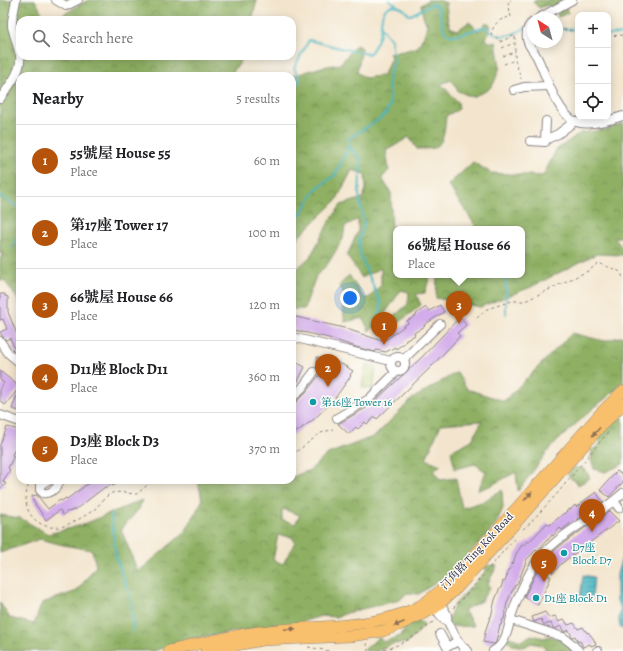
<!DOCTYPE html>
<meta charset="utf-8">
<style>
:root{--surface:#fff;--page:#f6f6f6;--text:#202124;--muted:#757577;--line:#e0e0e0;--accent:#b45309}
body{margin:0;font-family:Alegreya,"Noto Serif TC",serif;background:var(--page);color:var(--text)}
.controls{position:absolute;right:12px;top:12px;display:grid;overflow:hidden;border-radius:8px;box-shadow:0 2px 10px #0003}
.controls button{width:36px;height:36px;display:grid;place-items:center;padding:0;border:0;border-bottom:1px solid var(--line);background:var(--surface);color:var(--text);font:20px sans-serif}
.compass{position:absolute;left:527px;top:12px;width:36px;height:36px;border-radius:50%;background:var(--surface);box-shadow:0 2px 10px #0003;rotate:324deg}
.you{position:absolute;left:350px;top:298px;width:14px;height:14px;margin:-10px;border:3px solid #fff;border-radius:50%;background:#1a73e8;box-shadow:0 0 0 6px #1a73e833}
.badge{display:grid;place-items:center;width:26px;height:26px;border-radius:50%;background:var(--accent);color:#fff;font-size:13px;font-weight:700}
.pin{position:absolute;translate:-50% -33px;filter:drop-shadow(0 1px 2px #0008)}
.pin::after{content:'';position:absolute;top:21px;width:14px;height:12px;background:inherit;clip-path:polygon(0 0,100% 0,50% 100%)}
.popup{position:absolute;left:393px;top:226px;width:132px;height:52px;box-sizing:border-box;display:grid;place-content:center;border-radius:8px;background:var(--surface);filter:drop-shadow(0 1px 3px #0005);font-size:13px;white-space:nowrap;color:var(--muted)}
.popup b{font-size:15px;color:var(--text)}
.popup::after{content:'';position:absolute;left:50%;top:100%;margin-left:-8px;border:8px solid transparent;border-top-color:var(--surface)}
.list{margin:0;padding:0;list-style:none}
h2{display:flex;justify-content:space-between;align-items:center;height:52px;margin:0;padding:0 16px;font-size:17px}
h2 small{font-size:13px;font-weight:400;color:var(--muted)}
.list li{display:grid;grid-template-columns:26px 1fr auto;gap:12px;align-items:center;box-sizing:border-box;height:72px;padding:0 16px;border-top:1px solid var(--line)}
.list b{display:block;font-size:15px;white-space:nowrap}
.list p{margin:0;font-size:13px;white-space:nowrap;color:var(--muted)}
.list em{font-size:13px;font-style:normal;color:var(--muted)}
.icon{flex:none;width:22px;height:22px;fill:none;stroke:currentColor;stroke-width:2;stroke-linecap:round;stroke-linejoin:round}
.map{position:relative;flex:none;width:623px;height:651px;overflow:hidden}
.search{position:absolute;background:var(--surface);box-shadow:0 2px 10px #0003;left:16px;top:16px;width:280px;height:44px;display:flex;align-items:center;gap:10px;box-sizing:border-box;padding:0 14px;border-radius:12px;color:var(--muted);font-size:15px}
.panel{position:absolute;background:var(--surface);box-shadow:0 2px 10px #0003;left:16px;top:72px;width:280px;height:412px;border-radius:12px}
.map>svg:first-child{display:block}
.forest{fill:url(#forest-crowns);stroke:#58694f;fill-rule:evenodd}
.garden{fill:#b4cc71;stroke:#6b7756}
.water{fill:url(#water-rules);stroke:#346c7e}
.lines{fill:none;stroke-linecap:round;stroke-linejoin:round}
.stream{stroke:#47b6c1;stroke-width:2}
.building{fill:#d3aceb}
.minor-casing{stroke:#8a8484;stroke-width:10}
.major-casing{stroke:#8a8484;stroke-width:12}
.path{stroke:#8a8484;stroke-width:1;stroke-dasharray:3 3;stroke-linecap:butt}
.minor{stroke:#fff;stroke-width:8}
.major{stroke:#f8bf6c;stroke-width:11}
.oneway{fill:#8d7054}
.culture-dot{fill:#0f9aa8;stroke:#fdfcf7;stroke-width:1.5}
.labels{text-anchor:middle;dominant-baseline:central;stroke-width:3;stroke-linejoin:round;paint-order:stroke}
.culture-label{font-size:11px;fill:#0d838f;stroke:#fdfcf7;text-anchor:start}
.street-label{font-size:11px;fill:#22223b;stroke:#fdfcf7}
</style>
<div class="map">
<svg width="623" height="651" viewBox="0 0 623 651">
<defs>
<pattern id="forest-crowns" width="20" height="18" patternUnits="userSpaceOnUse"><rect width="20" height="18" fill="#8fb063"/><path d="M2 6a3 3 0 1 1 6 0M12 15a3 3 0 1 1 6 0" fill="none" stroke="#748f53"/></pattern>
<pattern id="water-rules" width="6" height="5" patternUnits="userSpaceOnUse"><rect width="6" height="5" fill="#47b6c1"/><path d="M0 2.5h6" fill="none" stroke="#3b949e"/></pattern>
</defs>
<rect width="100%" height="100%" fill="#fdfcf7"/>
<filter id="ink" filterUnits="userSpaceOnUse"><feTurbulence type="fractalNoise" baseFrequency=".025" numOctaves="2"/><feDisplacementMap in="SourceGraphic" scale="8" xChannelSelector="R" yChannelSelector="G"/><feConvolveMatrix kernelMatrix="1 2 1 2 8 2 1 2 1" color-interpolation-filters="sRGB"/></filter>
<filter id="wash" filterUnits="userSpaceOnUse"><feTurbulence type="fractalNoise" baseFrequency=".012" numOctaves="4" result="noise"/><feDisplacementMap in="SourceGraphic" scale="16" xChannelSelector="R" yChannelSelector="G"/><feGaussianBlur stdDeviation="0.9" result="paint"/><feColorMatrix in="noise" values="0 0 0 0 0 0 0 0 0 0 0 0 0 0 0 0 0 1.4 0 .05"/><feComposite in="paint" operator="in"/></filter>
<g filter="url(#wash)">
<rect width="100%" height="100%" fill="#f3e5cd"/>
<g class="forest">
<polygon points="0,0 35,0 43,15 59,17 88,0 257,0 252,20 20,20 20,56 241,56 239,64 230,76 20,76 20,306 17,298 4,280 0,280 0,260 3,252 0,254"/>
<path d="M428 0H438L446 3 448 21 451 28 458 30 469 22 479 31 486 22 491 26 486 39 489 42H496L500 67 494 83 488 90 472 97 458 91 451 80 441 84 458 102 459 109 446 116C445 125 445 144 434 148 429 149 423 149 417 149L409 137 386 151 389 170 382 178 391 193 392 246 396 248V275H430L425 293 416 294 421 305 397 324 391 319 408 304 409 292 401 290 386 312 382 322 369 331 363 318 345 322 342 302 343 291 339 286 349 275 364 298H369L381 285V268L362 278 347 256 358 231V219L345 226 343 239 327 265 316 276 304 309H292V273L310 257 328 224 341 205 363 198 366 189 365 174 352 170 336 201 292 243V76L322 67 340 64 356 45 362 48 357 72 365 78 379 76 384 74 391 57 389 53 404 51 418 47 425 33 427 25 423 16 421 5Z"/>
<polygon points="537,0 564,0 568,13 558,17 557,11 548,5 539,8 533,2"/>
<polygon points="623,123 623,236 614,238 623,248 623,255 596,254 531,287 480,307 436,298 437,276 467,281 470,275 522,275 522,229 473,229 475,225 448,185 473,162 491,173 543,176 556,150 580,133 608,129"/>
<path d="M572 333 604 341 623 336V382L616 390 590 411 551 447 518 491 516 472 490 486 478 490 486 472 475 464 455 469 451 451 472 440 482 421 441 424 426 459 441 465 433 470 440 480 456 478 462 508 482 502 502 490 503 508 495 526 454 570 419 594 407 593 400 600 353 611 336 617 321 616 292 625 260 628 190 639 154 651H0V603L10 618 34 624 42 603 77 591 96 566 92 550 63 545 40 539 0 553V515L20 518 48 534 82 525 142 500 139 509 121 529 138 572 185 532 202 501 198 480H262L276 483 284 480H292V477L310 470 328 454 375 436 412 399 457 372 467 389 504 401ZM282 509 300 515 295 524 282 520ZM278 535 292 537 295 542 283 564 273 560Z"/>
<polygon points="623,417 623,464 605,472 594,469 591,459 592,450 600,444 599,430"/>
<polygon points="573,467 585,469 590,478 578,485 577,482 570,478 568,475"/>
<polygon points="485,565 497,566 488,583 490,587 481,601 464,610 474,626 446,627 454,605 486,571"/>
<polygon points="418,620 425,625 408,643 391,644 377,651 365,651 364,650 379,637 383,642 401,636 406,626"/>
<polygon points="501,634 521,641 531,635 544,638 549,636 563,640 573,651 548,651 541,645 531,643 524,647 512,645"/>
</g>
<polygon class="garden" points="366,365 376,366 373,389 362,387"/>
<g class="water">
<path d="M623 554V630C618 625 618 616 621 609L617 601V574Z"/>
<polygon points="583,575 594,577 592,599 580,598"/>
</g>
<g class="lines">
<g class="stream">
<polyline points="389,0 396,4"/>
<path d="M557 28C564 30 571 28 578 31"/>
<polyline points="608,35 623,34"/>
<polyline points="132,75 133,76"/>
<path d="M292 89 300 80 294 68 309 40 344 49 368 54 371 52C375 46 379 39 380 32 381 26 381 18 383 13 390 0 403 6 409 15H411L432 4C444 7 439 25 446 33 452 40 476 28 485 27 489 29 494 34 498 35 507 38 518 32 526 28"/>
<polyline points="349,146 361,159 359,195 364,224 359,240 360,255 381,304 377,330"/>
<polyline points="0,196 20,208"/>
<polyline points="292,218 300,215 316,189 335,175 349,146 348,139 381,118 386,113 390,105 388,79 394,61 391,40 381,27"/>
<polyline points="498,228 498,229"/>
<polyline points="12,247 20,232"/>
<polyline points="506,275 506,314"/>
<polyline points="111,514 116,557 131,599 133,632"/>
</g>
</g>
<g id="blocks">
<g class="building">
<polygon points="0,294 5,294 5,296 8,297 8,312 20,342 20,356 12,349 14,347 10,338 6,340 2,336 0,332 7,329 3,319 0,320"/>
<polygon points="440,305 444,312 424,325 425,326 414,333 415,335 405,341 406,342 396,349 395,347 386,352 376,350 375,352 356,347 329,338 294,330 295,328 292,328 292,316 344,328 379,340 387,339 408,323 407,321 417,315 416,314 426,307 429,311"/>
<polygon points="460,317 466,325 457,333 460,336 431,367 377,419 375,417 367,424 365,422 358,429 356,427 349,434 338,424 366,408 373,403 422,357"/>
<polygon points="317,357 332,359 342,365 342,364 353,371 350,375 351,376 332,402 313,420 292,435 292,403 296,402 306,392 326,367 319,366 319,363 317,363"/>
<polygon points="292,360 305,367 297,383 292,380"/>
<polygon points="0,371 20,387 5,405 0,401 0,388 4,383 0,380"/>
<polygon points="19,389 20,389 20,411 12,409"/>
<polygon points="7,427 20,430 16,442 18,443 12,455 14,456 8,468 10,470 3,481 6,484 0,489 0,445"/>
<polygon points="617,471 623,475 623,482 609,497 600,490"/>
<polygon points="93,480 121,480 113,486 111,484 106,488 105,487 75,510 74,509 69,512 68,511 63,515 60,510 46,520 33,501 32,496 37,495 48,509 60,500 61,501 66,498 67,499"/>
<polygon points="596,492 603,502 578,519 578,518 573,523 572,522 562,530 560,528 553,536 552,535 548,540 547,540 538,550 537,549 527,559 517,585 515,585 513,591 512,591 507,603 504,619 503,619 501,625 500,625 496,642 494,644 483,642 486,629 490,617 491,617 495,600 500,588 501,588 503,581 505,582 509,569 510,570 512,563 513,564 516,554 522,545 523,546 527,541 529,542 547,523 550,525 564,513 564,514 569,509 570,510 575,505 576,507"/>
<polygon points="609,511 619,521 562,563 553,573 543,563 554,551 565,542"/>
<polygon points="538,570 551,577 538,605 524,597"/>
<polygon points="545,612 549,618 555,616 559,622 564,619 568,625 574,623 578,629 583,627 587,633 588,632 593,638 596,644 591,646 590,644 583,647 580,641 578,642 575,636 572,637 569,630 565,632 563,631 561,626 555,629 553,628 551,623 544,625 541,619 534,622 532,617"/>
</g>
</g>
</g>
<g filter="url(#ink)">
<use href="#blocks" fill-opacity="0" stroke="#8a8484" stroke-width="1"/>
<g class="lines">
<g class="minor-casing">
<g id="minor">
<polyline points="16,0 12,21 12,27 20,55"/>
<polyline points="56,0 66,6 78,0"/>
<polyline points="539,18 572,0"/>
<path d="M533 22C527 26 526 32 527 39 528 46 534 51 537 57 546 75 556 111 574 121 586 127 611 120 623 116"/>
<polyline points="514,90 524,87 549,86"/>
<path d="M0 99C8 87 22 72 20 56"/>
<polyline points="546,121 545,140 558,134 575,121"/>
<polyline points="530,141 545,142 545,140"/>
<polyline points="292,337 391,361"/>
<polyline points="0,341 9,354 20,363"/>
<circle cx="398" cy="364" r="7"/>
<polyline points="404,359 440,324"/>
<polyline points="292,398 302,388 314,372"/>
<polyline points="0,415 20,422"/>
<polyline points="337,418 369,399 397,371"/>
<path d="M48 480 40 485V490L43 493C50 494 56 489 59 483L56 480"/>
<polyline points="614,501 619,508"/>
<path d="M437 600C441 606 449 613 447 620 453 631 457 644 468 651"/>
<polyline points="432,604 443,619 447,620"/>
<polyline points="511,620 563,637 571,643 579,651"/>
<polyline points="440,634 447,647 458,641"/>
<path d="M493 651C497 649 500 646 502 643 508 635 509 623 512 614 517 599 524 583 532 569 551 536 595 519 623 493"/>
<polyline points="597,651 598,651"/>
</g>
</g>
<g class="major-casing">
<g id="major">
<path d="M169 651C199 644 228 636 259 632 302 626 346 629 388 618 399 615 410 612 420 606 434 597 447 585 459 573L601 413 623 391"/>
<polyline points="206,651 263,640 351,636 383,631 399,625 435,608 457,588 519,519 598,429 623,404"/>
</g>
</g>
<g class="path">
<path d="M557 29C564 31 571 29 578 33"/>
<polyline points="608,36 623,35"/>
<polyline points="500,42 515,35 515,60 521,79"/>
<path d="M502 42 491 34C494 23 500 18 511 17L508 2 511 0"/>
<polyline points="502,48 514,43"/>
<polyline points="503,56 515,52"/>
<polyline points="504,64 515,60"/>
<polyline points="477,318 487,309 512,301 525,301 590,270 598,263 619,271 623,277"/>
<polyline points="292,455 321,433 333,429"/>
<path d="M31 480C28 486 26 491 26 498 25 518 45 532 64 526 74 522 88 515 96 508 101 503 106 495 112 493 119 491 130 494 137 494L153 480"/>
<polyline points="523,529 528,525 556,495 609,431"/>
<polyline points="453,608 467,594 514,539"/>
<polyline points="367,643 368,651"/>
<polyline points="308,647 329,651"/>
<path d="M378 651C402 646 416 635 436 620"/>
</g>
<use href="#minor" class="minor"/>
<use href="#major" class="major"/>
</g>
<defs><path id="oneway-solid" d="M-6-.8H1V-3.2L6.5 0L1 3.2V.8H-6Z"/></defs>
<g class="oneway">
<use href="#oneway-solid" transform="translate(596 432) rotate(132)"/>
<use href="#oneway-solid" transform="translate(528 496) rotate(-48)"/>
<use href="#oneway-solid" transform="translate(399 624) rotate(157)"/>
<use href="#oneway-solid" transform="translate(290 629) rotate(-3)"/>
</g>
</g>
<g class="culture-dot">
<circle cx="313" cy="402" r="4"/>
<circle cx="564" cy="553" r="4"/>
<circle cx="536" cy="598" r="4"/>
</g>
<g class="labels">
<g class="culture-label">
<text x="321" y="402">第16座 Tower 16</text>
<text x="572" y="547">D7座<tspan x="572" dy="13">Block D7</tspan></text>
<text x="544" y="598">D1座 Block D1</text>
</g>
<g class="street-label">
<text transform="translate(477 551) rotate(-47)">汀角路 Ting Kok Road</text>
</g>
</g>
</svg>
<div class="controls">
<button>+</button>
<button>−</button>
<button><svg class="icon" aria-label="locate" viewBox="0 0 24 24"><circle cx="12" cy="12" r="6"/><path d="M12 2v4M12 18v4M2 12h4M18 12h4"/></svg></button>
</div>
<svg class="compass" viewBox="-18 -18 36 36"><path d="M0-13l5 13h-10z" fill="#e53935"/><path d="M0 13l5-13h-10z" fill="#757577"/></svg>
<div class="you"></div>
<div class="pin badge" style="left:384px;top:345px">1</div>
<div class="pin badge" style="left:328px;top:387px">2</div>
<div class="pin badge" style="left:459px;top:324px">3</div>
<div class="popup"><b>66號屋 House 66</b>Place</div>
<div class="pin badge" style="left:592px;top:532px">4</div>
<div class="pin badge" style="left:544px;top:582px">5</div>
<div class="search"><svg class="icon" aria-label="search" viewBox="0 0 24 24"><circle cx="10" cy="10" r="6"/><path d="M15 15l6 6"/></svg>Search here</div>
<section class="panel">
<h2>Nearby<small>5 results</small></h2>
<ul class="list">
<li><span class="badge">1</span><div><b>55號屋 House 55</b><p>Place</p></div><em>60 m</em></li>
<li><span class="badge">2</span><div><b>第17座 Tower 17</b><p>Place</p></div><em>100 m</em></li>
<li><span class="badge">3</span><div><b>66號屋 House 66</b><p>Place</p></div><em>120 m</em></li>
<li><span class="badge">4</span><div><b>D11座 Block D11</b><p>Place</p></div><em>360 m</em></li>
<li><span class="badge">5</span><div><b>D3座 Block D3</b><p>Place</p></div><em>370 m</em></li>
</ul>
</section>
</div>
